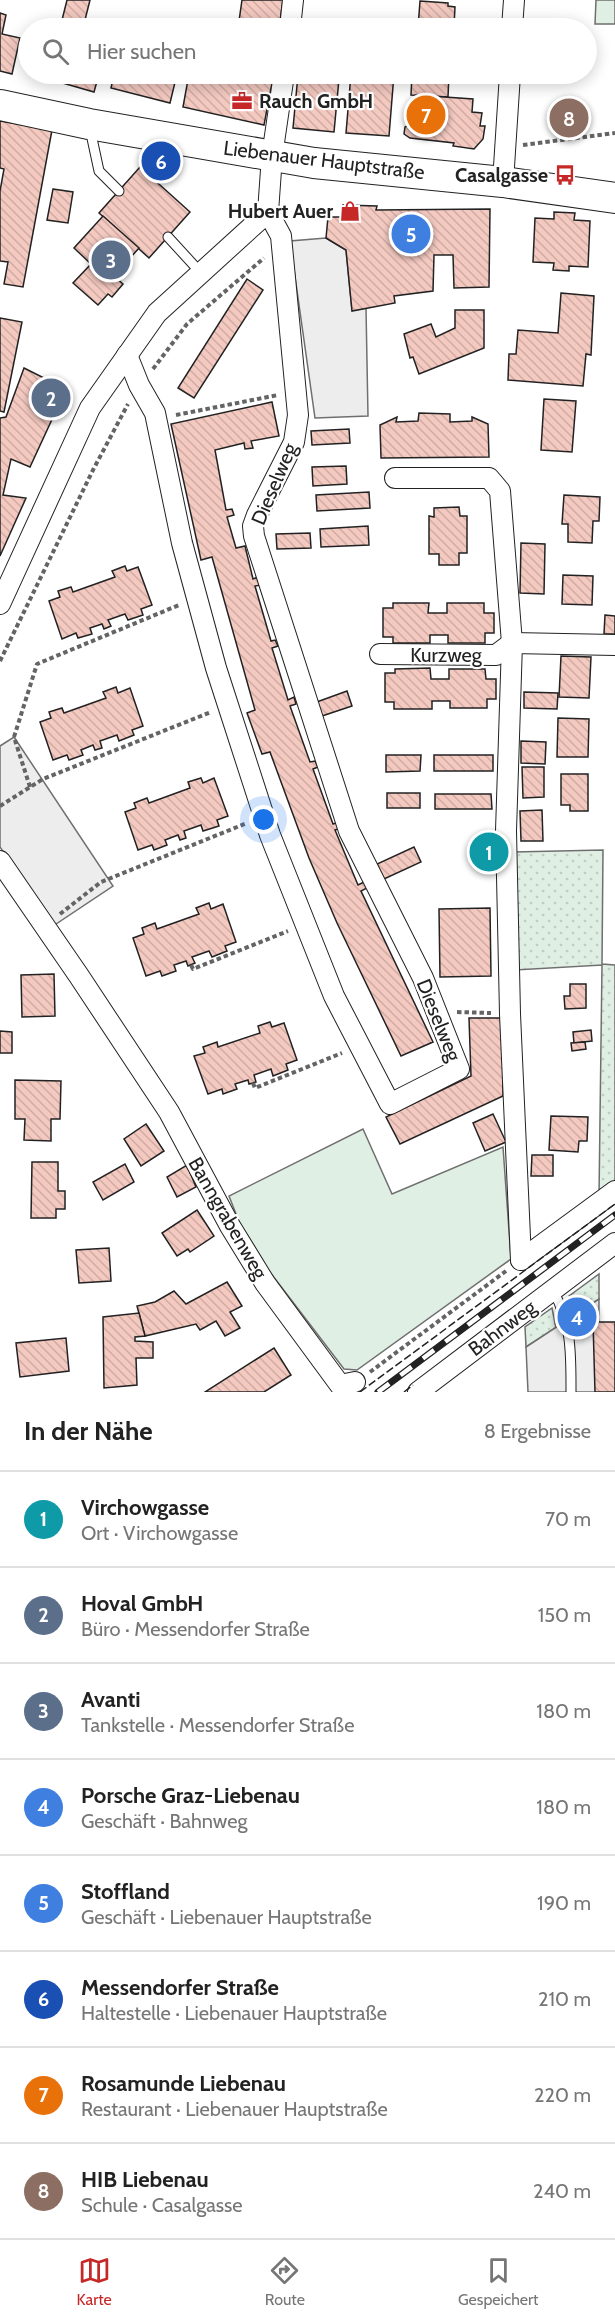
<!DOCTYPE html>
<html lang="de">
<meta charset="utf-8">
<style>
:root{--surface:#fff;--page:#f6f6f6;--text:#222;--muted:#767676;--line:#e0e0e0;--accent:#c62828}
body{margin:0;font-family:Cabin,sans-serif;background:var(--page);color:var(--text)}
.you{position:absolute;left:264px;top:820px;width:21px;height:21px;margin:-15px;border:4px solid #fff;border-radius:50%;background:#1a73e8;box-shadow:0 0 0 9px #1a73e833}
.badge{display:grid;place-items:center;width:39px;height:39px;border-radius:50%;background:var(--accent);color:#fff;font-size:20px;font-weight:700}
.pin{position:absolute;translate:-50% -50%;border:3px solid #fff;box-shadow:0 2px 6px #0006}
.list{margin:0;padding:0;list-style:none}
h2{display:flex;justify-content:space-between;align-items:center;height:78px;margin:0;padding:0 24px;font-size:26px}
h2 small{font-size:20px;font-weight:400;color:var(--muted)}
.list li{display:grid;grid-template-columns:39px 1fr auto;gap:18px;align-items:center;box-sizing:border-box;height:96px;padding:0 24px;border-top:2px solid var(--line)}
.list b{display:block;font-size:22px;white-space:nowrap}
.list p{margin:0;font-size:20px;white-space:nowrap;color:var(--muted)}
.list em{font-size:20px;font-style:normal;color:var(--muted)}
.icon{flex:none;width:33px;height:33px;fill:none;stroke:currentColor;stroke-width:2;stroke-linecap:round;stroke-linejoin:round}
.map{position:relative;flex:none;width:615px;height:1392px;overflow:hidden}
.search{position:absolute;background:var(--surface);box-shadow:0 3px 15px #0003;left:18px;right:18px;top:18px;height:66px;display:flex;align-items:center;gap:15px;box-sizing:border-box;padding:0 21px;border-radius:33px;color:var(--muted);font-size:22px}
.sheet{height:846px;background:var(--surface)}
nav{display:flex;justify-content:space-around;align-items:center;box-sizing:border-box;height:84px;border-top:2px solid var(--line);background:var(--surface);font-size:16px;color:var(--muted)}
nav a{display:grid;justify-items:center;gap:3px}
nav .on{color:var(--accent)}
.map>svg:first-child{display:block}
.grass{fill:url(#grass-dots);stroke:#6f6f6f;stroke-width:1.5}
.garden{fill:#e0efe3;stroke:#6f6f6f;stroke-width:1.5}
.parking{fill:#ededed;stroke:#6f6f6f;stroke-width:1.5}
.building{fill:url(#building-back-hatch);stroke:#222;stroke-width:1.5}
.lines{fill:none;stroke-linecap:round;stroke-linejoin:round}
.service-casing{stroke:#222;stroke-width:11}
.minor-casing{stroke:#222;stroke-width:22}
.primary-casing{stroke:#222;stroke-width:32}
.path{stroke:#646464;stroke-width:4;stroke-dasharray:4.5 3;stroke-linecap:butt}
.service{stroke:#fff;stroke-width:9}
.minor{stroke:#fff;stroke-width:20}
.primary{stroke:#fff;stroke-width:30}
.rail-casing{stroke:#222;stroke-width:7}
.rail{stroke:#fff;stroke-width:4.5;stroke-dasharray:14;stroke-linecap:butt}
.fence{stroke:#222;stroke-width:1.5;stroke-dasharray:8 3;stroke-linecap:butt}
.labels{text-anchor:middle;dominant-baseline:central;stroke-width:4.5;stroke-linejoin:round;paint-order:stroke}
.poi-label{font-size:20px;font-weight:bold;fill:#222;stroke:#fff;text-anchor:end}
.street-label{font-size:20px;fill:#222;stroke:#fff}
</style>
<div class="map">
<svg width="615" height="1392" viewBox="0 0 615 1392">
<defs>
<pattern id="grass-dots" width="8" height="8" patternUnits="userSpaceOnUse" patternTransform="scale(1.5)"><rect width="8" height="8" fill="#e0efe3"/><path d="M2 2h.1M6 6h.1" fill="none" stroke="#c0cdc2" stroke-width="1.8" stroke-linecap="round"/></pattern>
<pattern id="building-back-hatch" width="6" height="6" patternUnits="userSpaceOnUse" patternTransform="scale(1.5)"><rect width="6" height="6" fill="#f3c9c0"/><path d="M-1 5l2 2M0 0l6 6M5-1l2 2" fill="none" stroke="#d0aca5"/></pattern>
</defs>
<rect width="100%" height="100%" fill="#fff"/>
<g class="grass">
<polygon points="603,850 602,964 615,965 615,1184 599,1197 602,965 515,970 514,852"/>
<polygon points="599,1274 599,1299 574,1316 569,1296"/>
<polygon points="552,1308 556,1328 526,1347 525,1327"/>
</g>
<g class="garden">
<polygon points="596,0 615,0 615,24 595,24"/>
<polygon points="363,1129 392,1194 503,1147 511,1259 357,1370 344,1369 247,1242 229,1196"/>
</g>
<g class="parking">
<polygon points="326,238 346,250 352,310 366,308 368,416 315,418 290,241"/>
<polygon points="14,737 113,886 53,926 0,847 0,746"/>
<polygon points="599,1299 598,1392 528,1392 526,1347"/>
</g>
<g class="building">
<polygon points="67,0 90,0 83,28 60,28"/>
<polygon points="242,0 283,0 279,28 238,28"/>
<polygon points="420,1 448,3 448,6 455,7 454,26 448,25 448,28 418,28"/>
<polygon points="0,13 6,15 2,34 20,38 12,74 0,71"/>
<polygon points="38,74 99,74 94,92 38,76"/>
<polygon points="114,74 177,74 170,103 111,88"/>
<polygon points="189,74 270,74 270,77 273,78 264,125 183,107"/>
<polygon points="351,74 394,74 389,136 346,133"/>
<polygon points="412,74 449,74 448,97 411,95"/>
<polygon points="298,75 339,79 334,132 293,128"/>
<polygon points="416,95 473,99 472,112 482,113 480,126 485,126 483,139 474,149 453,146 454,143 410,138 404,134 405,127 409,125 410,110 415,112"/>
<polygon points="0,121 52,130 23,287 4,284 8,262 0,261 0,191 4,169 0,168"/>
<polygon points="140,167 190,212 149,258 99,213"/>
<polygon points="53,189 73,192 68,223 47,220"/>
<polygon points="343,205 377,206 376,210 490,209 489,287 454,288 453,255 434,255 433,291 394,296 395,303 352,311 346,250 326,238 328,217 343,217"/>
<polygon points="554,212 575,213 574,220 590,221 588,267 569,266 569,271 553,270 554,263 533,262 535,218 554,219"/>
<polygon points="103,216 139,248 114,276 123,284 112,297 108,294 98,305 73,283 91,264 74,248"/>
<polygon points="247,279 263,290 194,398 178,388"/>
<polygon points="561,293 594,296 591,355 586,354 583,386 508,380 509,354 516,354 518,330 558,333"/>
<polygon points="455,310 484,310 484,348 419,374 413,357 410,358 404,334 431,324 436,337 455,328"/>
<polygon points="0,318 22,322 4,412 0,411"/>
<polygon points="24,368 66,389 30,467 11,459 3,495 26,498 0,556 0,418 6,417"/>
<polygon points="544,399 576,401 572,452 541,450"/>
<polygon points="272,402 279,436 251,441 253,448 245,449 244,443 215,450 226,510 232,509 234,515 227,517 236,548 245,546 253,579 258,577 261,585 255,586 271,641 275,640 278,646 272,648 288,700 294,697 296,704 290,706 310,762 315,761 318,767 313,769 333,824 339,822 341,828 335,830 358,885 364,882 367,888 361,891 433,1042 401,1056 337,923 309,858 270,752 262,754 247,713 255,710 212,557 201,560 171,424"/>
<polygon points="419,413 450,414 450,422 472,421 472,417 488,424 489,457 381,458 380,425 397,417 396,422 418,421"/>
<polygon points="349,429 350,443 312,445 311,431"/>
<polygon points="346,466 347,484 313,486 312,467"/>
<polygon points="369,492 370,508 317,511 316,495"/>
<polygon points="564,495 600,497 599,521 593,521 592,543 568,542 568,524 562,524"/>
<polygon points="459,507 460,516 467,516 467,553 459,553 459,565 439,565 439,554 429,554 429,516 434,517 434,508"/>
<polygon points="368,526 369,545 321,547 320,529"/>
<polygon points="310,533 311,548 277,549 276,534"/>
<polygon points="521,543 545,544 544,594 520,593"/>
<polygon points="125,566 127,571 138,567 152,605 141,609 143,615 128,620 125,614 108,620 111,626 104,629 102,624 90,628 92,634 78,638 76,633 62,639 49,601 60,597 58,591 71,587 73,592 115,577 112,571"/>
<polygon points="563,575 593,576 592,605 562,604"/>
<polygon points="393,603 429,603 428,613 447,613 447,603 484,603 484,613 494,613 494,633 485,633 485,643 448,643 448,635 430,635 430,643 393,643 393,637 383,637 383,608 393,608"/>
<polygon points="605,615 615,616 615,634 604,634"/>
<polygon points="561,656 591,657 589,698 559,697"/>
<polygon points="430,668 431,679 449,679 449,669 485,669 486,679 496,679 496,699 487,699 487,708 450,708 450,701 432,701 432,709 394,709 394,702 385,702 385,673 395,673 395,669"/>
<polygon points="116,687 118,693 130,688 143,726 132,730 134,735 119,741 117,735 100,741 102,748 95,750 93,745 81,750 83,755 69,760 67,755 53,760 40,722 51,718 49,712 62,708 64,713 106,698 103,692"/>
<polygon points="347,691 352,706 319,717 314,703"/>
<polygon points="524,692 558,693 557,709 524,708"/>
<polygon points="558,718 589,719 588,757 557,757"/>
<polygon points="521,741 546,742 545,764 521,763"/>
<polygon points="386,755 421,755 420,771 386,772"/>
<rect x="434" y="755" width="59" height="16"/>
<polygon points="522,767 544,767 544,797 523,798"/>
<polygon points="561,774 588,774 588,811 570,811 570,805 561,805"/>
<polygon points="201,778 203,783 214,778 228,816 217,820 219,826 203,831 201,825 184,831 186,838 180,840 178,835 165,840 167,845 154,850 152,845 138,850 125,812 136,808 134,803 147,798 149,803 190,788 188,782"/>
<rect x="387" y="793" width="33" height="15"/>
<polygon points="435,794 491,794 492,809 435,809"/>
<polygon points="542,810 543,841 521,841 520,811"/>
<polygon points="482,843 497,844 496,860 481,860"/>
<polygon points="414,847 421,862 384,879 377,864"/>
<polygon points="209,903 211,909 223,904 236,942 225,946 227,951 212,957 209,951 192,957 195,963 188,966 186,961 174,965 176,971 162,976 160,971 146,976 133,938 144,934 142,928 155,923 157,929 199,914 196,908"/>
<polygon points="490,908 491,976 440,977 439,909"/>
<polygon points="54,974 55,1016 22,1017 21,975"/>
<polygon points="570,984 586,984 586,1008 565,1009 564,996 570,996"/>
<polygon points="469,1018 503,1018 503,1096 400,1144 386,1117 471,1076"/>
<polygon points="270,1022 272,1027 284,1023 297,1060 286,1064 288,1070 273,1076 271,1069 254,1075 256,1082 253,1083 249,1084 248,1080 235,1084 237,1089 223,1094 222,1089 208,1094 194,1056 205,1053 203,1047 217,1042 218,1047 260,1033 258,1026"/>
<polygon points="591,1030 592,1041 574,1043 573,1032"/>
<polygon points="0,1031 12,1032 12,1053 0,1053"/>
<polygon points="585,1042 586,1049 572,1051 571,1043"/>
<polygon points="15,1080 61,1081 60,1119 51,1119 51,1141 24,1140 25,1119 15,1119"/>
<polygon points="493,1114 506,1142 485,1151 473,1123"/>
<polygon points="551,1116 588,1117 587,1141 579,1141 578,1152 549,1150"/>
<polygon points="146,1124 164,1151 141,1166 124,1139"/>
<polygon points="532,1155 553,1155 553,1176 531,1176"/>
<polygon points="32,1162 58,1162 58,1191 65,1191 65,1209 56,1209 56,1218 31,1218"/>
<polygon points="125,1164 134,1182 103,1200 93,1182"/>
<polygon points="187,1165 196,1187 177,1197 167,1177"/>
<polygon points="197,1210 214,1236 190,1252 188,1249 177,1256 162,1233"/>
<polygon points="109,1248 111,1281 79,1283 76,1250"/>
<polygon points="227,1282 242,1306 230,1312 240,1328 225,1336 216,1321 200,1330 196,1324 145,1336 137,1306 155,1302 174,1291 186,1304"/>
<polygon points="139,1313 145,1336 135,1337 135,1341 153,1342 153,1358 136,1358 137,1385 104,1388 103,1317"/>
<polygon points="593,1322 615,1322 615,1392 595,1392"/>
<polygon points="66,1338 69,1371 20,1377 16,1343"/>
<polygon points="274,1348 291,1375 264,1392 205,1392"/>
</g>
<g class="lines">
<g class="service-casing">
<g id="service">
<polyline points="90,129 99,171 119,191"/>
<polyline points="168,237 201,273"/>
<path d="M553 1291C572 1323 571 1356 571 1392"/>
</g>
</g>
<g class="minor-casing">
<g id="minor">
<polyline points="290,28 293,0"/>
<polyline points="512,28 514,0"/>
<polyline points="503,182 510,74"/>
<polyline points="127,355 139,385 155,413 182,543 216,668 270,835 334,996 390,1104 459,1069 423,978 349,831 254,536 253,526 257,515 294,442 298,415 281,236 268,212"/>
<polyline points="395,478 489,478 500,491 512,643 506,831 510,1014 521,1260"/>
<polyline points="0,604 90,408 157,313 268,212 272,156 284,74"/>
<polyline points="380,654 496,655 512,643 615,645"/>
<polyline points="0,861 79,976 169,1112 230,1226 265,1283 340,1385 355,1382"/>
<polyline points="521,1260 615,1191"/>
<polyline points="418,1392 615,1243"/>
</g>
</g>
<g class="primary-casing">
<polyline id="primary" points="0,105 89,124 314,163 503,182 615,198"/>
</g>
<g class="path">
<polyline points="523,145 615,133"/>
<polyline points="153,369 187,324 264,258"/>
<polyline points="176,415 278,395"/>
<polyline points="0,661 93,470 128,404"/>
<polyline points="30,787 14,737 37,664 179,605"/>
<polyline points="0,806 43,779 211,712"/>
<polyline points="60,914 101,882 247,823"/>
<polyline points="191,965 193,969 288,931"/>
<polyline points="457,1012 491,1013"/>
<polyline points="253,1083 255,1088 342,1053"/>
<polyline points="370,1372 506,1271"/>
</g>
<use href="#service" class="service"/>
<use href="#minor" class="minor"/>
<use href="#primary" class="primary"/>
<g class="rail-casing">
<polyline id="rail" points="378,1392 615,1215"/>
</g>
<use href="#rail" class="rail"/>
<g class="fence">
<polyline points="360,1392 615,1204"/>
<polyline points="404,1392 413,1385"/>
</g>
</g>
<defs>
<g id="office-bare" transform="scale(1.62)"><path d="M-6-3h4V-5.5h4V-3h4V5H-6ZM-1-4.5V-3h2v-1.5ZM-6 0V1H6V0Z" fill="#c62828" stroke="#fff" stroke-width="2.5" paint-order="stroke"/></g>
<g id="bus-bare" transform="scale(1.62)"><path d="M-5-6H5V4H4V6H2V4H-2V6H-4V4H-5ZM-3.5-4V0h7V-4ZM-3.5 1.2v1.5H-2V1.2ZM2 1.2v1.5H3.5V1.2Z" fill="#c62828" stroke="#fff" stroke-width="2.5" paint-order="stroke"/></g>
<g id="shop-bare" transform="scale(1.62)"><path d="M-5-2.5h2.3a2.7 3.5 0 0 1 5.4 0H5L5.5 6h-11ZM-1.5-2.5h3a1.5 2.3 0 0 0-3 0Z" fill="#c62828" stroke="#fff" stroke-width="2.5" paint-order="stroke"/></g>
</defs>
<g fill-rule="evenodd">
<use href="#office-bare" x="242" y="101"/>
<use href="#bus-bare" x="565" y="175"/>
<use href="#shop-bare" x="350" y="211"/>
</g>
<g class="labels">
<g class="poi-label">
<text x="259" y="101" text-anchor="start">Rauch GmbH</text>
<text x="548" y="175">Casalgasse</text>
<text x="333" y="211">Hubert Auer</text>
</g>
<g class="street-label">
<text transform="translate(324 160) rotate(7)">Liebenauer Hauptstraße</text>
<text transform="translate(274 484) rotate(-67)">Dieselweg</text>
<text x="446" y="655">Kurzweg</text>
<text transform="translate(439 1020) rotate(68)">Dieselweg</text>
<text transform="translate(228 1218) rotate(60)">Banngrabenweg</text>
<text transform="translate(502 1328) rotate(-37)">Bahnweg</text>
</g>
</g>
</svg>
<div class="you"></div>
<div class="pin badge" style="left:489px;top:852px;background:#0f9aa8">1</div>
<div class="pin badge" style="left:51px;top:398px;background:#5c6f8a">2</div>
<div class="pin badge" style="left:111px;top:260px;background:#5c6f8a">3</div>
<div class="pin badge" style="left:577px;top:1317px;background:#3f7fe0">4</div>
<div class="pin badge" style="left:411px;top:234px;background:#3f7fe0">5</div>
<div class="pin badge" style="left:161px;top:161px;background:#1a4fb4">6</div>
<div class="pin badge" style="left:426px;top:115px;background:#e8710a">7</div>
<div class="pin badge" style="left:569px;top:118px;background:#8d6e63">8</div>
<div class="search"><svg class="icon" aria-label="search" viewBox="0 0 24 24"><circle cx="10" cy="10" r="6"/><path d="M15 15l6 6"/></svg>Hier suchen</div>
</div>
<section class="sheet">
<h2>In der Nähe<small>8 Ergebnisse</small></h2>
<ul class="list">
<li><span class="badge" style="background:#0f9aa8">1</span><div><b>Virchowgasse</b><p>Ort · Virchowgasse</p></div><em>70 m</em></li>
<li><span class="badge" style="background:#5c6f8a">2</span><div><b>Hoval GmbH</b><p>Büro · Messendorfer Straße</p></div><em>150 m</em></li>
<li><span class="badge" style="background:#5c6f8a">3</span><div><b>Avanti</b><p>Tankstelle · Messendorfer Straße</p></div><em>180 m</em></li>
<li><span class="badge" style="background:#3f7fe0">4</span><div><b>Porsche Graz-Liebenau</b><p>Geschäft · Bahnweg</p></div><em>180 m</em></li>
<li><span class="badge" style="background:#3f7fe0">5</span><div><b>Stoffland</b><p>Geschäft · Liebenauer Hauptstraße</p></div><em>190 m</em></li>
<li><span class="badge" style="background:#1a4fb4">6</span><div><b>Messendorfer Straße</b><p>Haltestelle · Liebenauer Hauptstraße</p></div><em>210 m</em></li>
<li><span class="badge" style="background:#e8710a">7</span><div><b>Rosamunde Liebenau</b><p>Restaurant · Liebenauer Hauptstraße</p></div><em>220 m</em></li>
<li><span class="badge" style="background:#8d6e63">8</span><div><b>HIB Liebenau</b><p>Schule · Casalgasse</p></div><em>240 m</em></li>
</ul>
</section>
<nav>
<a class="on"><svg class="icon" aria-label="map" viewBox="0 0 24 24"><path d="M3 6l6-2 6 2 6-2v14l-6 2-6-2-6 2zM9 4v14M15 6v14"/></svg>Karte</a>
<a><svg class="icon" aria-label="directions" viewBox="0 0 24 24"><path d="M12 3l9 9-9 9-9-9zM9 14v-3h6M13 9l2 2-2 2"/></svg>Route</a>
<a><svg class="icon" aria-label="saved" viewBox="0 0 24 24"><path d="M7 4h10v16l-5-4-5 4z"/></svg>Gespeichert</a>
</nav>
